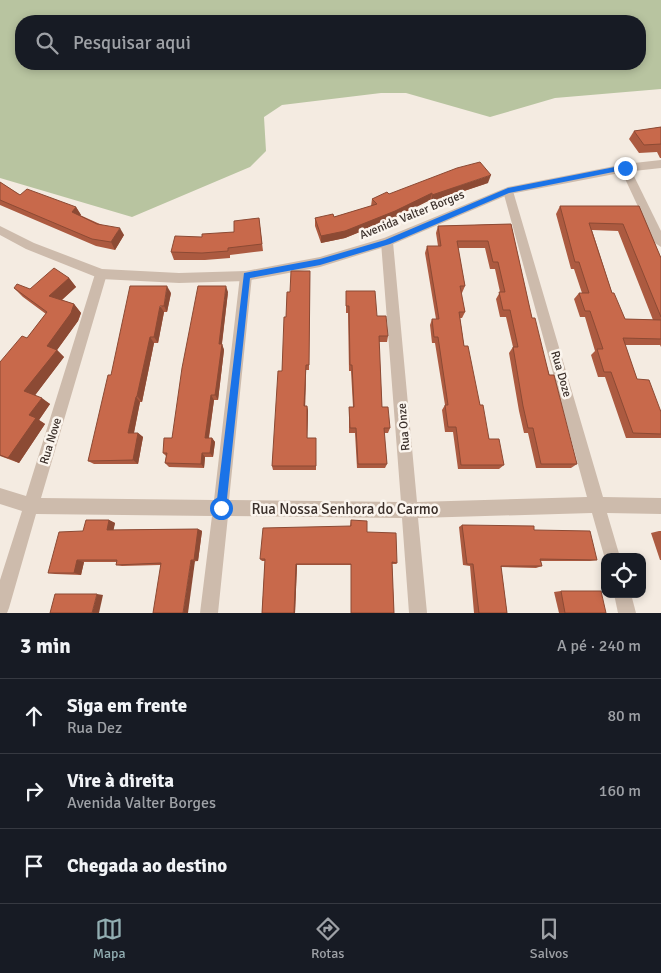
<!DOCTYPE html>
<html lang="pt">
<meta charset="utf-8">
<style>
:root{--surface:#171b24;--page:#242831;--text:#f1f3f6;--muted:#9ea1a6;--line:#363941;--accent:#92aeb2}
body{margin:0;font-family:Signika,sans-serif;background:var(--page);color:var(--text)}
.controls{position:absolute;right:15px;bottom:15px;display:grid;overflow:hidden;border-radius:10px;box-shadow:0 2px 8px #0003}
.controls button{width:45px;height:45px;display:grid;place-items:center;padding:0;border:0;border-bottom:1px solid var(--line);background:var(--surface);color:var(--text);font:25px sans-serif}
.stop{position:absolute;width:15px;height:15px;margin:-11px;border:4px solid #1a73e8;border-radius:50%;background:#fff}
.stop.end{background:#1a73e8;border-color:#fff;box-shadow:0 1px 5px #0008}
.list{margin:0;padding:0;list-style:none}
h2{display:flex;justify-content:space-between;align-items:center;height:65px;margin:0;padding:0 20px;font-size:21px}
h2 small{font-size:16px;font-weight:400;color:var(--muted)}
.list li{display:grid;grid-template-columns:32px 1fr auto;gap:15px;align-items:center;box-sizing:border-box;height:75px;padding:0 20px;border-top:1px solid var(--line)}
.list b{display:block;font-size:19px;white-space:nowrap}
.list p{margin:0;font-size:16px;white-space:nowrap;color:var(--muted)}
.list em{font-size:16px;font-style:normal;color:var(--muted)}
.icon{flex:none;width:28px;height:28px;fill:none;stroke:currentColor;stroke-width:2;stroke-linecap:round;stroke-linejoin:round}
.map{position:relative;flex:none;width:661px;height:613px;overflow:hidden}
.search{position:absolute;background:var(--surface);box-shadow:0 2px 8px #0003;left:15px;right:15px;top:15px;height:55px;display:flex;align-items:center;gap:12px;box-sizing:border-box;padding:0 18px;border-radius:20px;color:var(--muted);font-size:19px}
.sheet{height:290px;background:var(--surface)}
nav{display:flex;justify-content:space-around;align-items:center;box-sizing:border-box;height:70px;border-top:1px solid var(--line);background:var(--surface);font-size:14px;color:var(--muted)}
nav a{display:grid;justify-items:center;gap:2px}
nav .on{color:var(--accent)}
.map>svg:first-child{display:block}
.green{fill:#b8c4a0;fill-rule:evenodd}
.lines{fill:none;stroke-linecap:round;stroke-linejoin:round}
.minor{fill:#cdbbac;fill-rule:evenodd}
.tertiary{fill:#cdbbac;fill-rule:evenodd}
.wall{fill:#ac5a40;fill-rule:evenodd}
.shaded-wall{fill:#8c4a34}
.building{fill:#c8694b;stroke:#8c4a34}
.route{fill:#1a73e8}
.labels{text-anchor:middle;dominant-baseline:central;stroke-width:5;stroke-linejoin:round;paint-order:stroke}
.street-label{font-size:12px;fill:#3b302b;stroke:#fbf5ee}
.near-street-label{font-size:15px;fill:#3b302b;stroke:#fbf5ee}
</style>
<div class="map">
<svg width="661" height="613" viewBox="0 0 661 613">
<rect width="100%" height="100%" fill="#f4ebe1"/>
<path class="green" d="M0 0H661V89L555 98 490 117 406 93H381L282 105 264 117 266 151 250 167 132 217 0 178ZM21 21H640V64H21Z"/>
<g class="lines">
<g class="minor">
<polygon points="625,164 630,168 661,231 661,247 655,243 620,168"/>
<polygon points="508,187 513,191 603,497 661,498 661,514 607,513 620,557 605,557 605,559 592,513 418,518 427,613 409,613 402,518 228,516 218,613 200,613 212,516 36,514 9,608 7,613 0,613 0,580 22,511 0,504 0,488 26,496 95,274 97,271 105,271 107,274 41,498 214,500 240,276 242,273 250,273 252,276 229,500 401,502 381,242 387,238 393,242 417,502 587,497 503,191"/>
<polygon points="614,594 631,594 636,613 618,613"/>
</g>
<polygon class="tertiary" points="661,160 661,168 625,172 510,194 391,245 320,267 246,281 179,283 101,279 26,249 0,235 0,226 34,243 102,269 179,273 246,271 320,257 384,238 508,187 625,164"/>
</g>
<g class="wall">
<polygon points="661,127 661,158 660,158 657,152 639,153 629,139 634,131"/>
<polygon points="0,182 20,195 76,207 81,215 80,215 124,235 115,250 96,246 0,205"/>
<polygon points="488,183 431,202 430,200 394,218 345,238 321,243 315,226 315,218 334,217 371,206 372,199 389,194"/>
<path d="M560 206H639L661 258V347L660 345H625L637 379 661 412V438H626L605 377H598L591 355 595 351 585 317H580L574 299 579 293H582L574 269H571L556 214ZM592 230 618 231 653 320 625 319 612 293Z"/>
<polygon points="259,218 263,251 230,255 230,258 205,260 174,260 171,252 202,237 234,232"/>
<polygon points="511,224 532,318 577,464 571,468 536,468 528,433 524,433 519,411 509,353 513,347 506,317 500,317 496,299 500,292 495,269 490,269 485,248 458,248 465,286 462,293 461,293 465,312 462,318 460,318 464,346 489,439 504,465 499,469 458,469 453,432 445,432 442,410 445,405 435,343 432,343 430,325 432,319 436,319 425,253 427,246 438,246 436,233 438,226"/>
<polygon points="310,277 309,370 306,370 305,406 307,406 308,411 307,438 316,442 316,470 273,470 272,466 282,371 286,317 290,292"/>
<polygon points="69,278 76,287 62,300 74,304 81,313 78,321 57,350 64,357 35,395 50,404 39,420 45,424 19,463 0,456 0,362 27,338 46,314 23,297 14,288 30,289"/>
<polygon points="346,291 377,316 388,336 387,342 379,342 382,407 390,428 388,433 384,433 387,464 385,468 357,468 355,433 349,433 349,407 353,407 351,371 349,371 348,313 346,313"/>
<polygon points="228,292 222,344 224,350 218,400 214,400 209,438 212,438 215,442 213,457 205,457 204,468 169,467 165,463 166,456 163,453 172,438"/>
<polygon points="171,293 167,312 164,312 158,343 154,343 142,402 140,402 134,433 138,433 143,437 138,464 94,464 88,461 111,375"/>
<polygon points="109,520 115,523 113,530 198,529 202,531 198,561 160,565 122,566 116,565 117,562 84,562 81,575 55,574 48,573 83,531"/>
<polygon points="351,520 367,532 397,563 396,564 392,564 394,613 351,613 351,565 297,565 295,613 262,613 265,561 262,561 260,559 350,526"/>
<polygon points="462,525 534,530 597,560 590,561 541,561 542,566 536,568 501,567 507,613 474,613 470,566 463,565 459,527"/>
<polygon points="659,531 661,531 661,560 660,560 651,533"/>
<polygon points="561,591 606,613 559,613 554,592"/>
</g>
<g class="shaded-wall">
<polygon points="491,175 488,183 431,202 432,195"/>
<polygon points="432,193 430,200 394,218 345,238 321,243 321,236"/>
<polygon points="76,207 81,215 77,219 72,212"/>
<polygon points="120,228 124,235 115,250 111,242"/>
<polygon points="69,278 76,287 57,304 49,296"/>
<polygon points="167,286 171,293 167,312 164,306"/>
<polygon points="226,286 228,292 221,350 219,344"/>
<polygon points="74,304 81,313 78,321 57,350 64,357 33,398 24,391 47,346"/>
<polygon points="160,306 164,312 158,343 154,337"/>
<polygon points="150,337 154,343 142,402 137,396"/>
<polygon points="222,344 224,350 218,400 215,395"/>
<polygon points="306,365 306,370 305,411 304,406"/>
<polygon points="211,395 214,400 208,442 205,438"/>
<polygon points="136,397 140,402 133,437 128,433"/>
<polygon points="42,398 50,404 39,420 45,424 19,463 8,458 29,415"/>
<polygon points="307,406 308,411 307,442"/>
<polygon points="138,433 143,437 138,464 133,460"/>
<polygon points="212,438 215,442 213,457 210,453"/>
<polygon points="202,453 205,457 204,468 201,464"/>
<polygon points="109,520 115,523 113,533 107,530"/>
<polygon points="198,529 202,531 198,561 194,560"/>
<polygon points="77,560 84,562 81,575 74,573"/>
<polygon points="191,560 195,561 188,613 183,613"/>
<polygon points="296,564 297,565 295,613 294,613"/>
<polygon points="97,594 103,595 99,613 92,613"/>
</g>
<g class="building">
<polygon points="661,127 661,144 644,145 634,131"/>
<polygon points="480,162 491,175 432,195 432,193 395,211 345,231 321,236 315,218 333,214 334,217 377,204 372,199 387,192 389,194 457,168"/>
<polygon points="0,182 20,195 27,189 76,207 72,212 97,224 120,228 111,242 92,239 0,200"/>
<polygon points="560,206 639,206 661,258 661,317 623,224 589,223 612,293 614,293 625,319 661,320 661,339 623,338 637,379 649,380 661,412 661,434 633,433 611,372 604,372 597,349 603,349 590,311 585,311 579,293 589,293 579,262 575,262"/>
<polygon points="259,218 262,244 228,248 228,251 202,253 171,252 175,236 202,237 202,234 234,232 234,221"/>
<polygon points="511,224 532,318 535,318 549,375 554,375 577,464 541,464 533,428 528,428 523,406 513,347 518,347 510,310 503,310 499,292 505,292 498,262 493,262 488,241 457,241 465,286 460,286 465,312 459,312 464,346 468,346 480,405 483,405 489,439 499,439 504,465 461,465 456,427 448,427 445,405 448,405 438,337 434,337 432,319 439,319 427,246 441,246 438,226"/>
<polygon points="54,268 69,278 49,296 74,304 71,313 47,346 57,350 24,391 42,398 29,415 36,418 8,458 0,455 0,362 22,336 27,338 47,312 14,288 17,284 30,289"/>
<polygon points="291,271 310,271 309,365 306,365 304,406 307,406 307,438 316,438 316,466 272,466 278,371 282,371 284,317 286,317 287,292 290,292"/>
<polygon points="130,286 167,286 164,306 160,306 154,337 150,337 137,396 136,397 128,433 138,433 133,460 88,461 108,375 111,375"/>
<polygon points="198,286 226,286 219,344 222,344 217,381 215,395 211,395 205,438 212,438 210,453 202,453 201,464 165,463 167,453 163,453 164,438 172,438 182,368"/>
<polygon points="346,291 375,291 377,316 386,316 388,336 379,336 382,407 388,407 390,428 384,428 387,464 358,464 356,428 350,428 349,407 354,407 352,365 350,365 349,306 346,306"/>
<polygon points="86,520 109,520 107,530 198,529 194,560 191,560 183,613 153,613 161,563 116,565 117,560 77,560 74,573 48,573 59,532 83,531"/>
<polygon points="351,520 367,521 367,532 396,533 397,563 392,562 394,613 351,613 351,564 296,564 294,613 262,613 265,559 260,559 263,528 351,526"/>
<polygon points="462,525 534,526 534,530 590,531 597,560 540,559 542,566 501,566 507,613 479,613 473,564 467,564"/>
<polygon points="561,591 601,591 606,613 565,613"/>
<polygon points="55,594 97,594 92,613 50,613"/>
</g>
<polygon class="route" points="625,165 628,166 628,169 509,193 390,244 320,265 250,278 226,508 221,513 217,511 216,508 244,273 320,259 385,240 508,188"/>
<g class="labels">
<g class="street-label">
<text transform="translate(412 215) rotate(-22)">Avenida Valter Borges</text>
<text transform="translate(561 374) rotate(74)">Rua Doze</text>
<text transform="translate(404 427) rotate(-95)">Rua Onze</text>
<text transform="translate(51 441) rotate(-73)">Rua Nove</text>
</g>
<g class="near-street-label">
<text x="345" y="509">Rua Nossa Senhora do Carmo</text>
</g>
</g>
</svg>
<div class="controls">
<button><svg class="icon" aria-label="locate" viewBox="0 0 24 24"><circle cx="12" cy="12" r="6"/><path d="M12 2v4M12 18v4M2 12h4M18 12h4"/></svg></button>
</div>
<div class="stop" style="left:221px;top:508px"></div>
<div class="stop end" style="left:625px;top:168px"></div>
<div class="search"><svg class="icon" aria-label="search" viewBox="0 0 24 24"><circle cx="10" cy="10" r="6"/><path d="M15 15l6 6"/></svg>Pesquisar aqui</div>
</div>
<section class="sheet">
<h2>3 min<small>A pé · 240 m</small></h2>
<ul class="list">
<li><svg class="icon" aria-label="ahead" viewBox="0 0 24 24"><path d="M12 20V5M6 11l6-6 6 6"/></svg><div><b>Siga em frente</b><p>Rua Dez</p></div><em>80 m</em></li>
<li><svg class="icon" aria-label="right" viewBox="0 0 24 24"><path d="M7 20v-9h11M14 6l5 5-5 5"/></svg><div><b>Vire à direita</b><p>Avenida Valter Borges</p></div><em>160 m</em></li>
<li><svg class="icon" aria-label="arrive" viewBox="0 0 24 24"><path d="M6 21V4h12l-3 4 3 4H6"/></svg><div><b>Chegada ao destino</b></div></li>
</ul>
</section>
<nav>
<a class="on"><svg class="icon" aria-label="map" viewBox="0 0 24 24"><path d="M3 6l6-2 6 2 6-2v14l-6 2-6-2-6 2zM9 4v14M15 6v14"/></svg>Mapa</a>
<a><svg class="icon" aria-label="directions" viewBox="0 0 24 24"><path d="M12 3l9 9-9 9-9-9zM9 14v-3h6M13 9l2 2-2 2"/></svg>Rotas</a>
<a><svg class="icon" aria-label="saved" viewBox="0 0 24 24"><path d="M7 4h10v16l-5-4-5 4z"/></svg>Salvos</a>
</nav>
